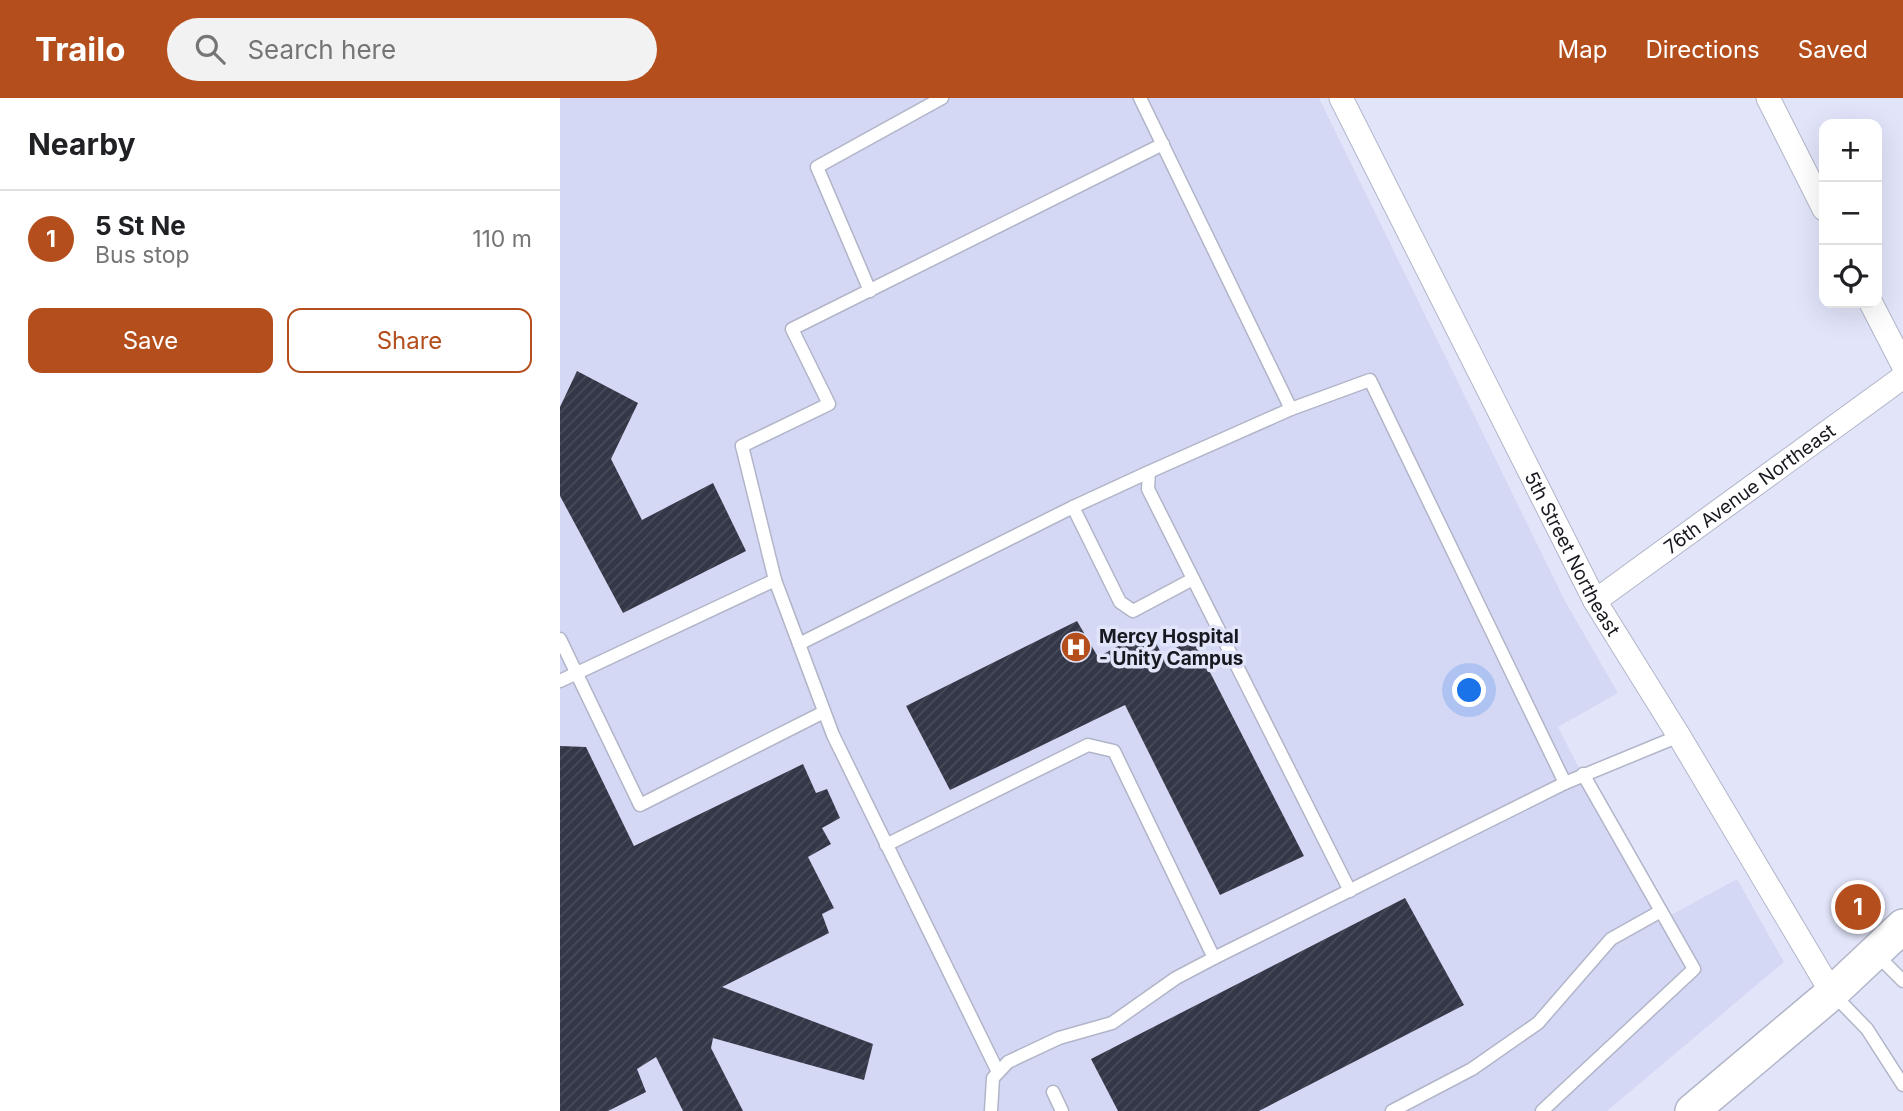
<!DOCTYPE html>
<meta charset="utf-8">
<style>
:root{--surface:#fff;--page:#f2f2f2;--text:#202124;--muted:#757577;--line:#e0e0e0;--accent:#b44f1d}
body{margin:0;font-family:Inter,sans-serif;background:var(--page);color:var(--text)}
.controls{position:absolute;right:21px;top:21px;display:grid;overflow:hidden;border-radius:14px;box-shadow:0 7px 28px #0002}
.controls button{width:63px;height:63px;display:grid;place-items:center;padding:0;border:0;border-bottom:2px solid var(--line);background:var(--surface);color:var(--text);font:35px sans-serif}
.you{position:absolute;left:910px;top:593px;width:24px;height:24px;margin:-18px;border:5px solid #fff;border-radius:50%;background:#1a73e8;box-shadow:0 0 0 10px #1a73e833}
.badge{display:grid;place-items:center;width:46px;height:46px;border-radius:50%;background:var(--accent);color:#fff;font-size:23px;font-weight:700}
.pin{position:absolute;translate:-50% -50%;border:4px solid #fff;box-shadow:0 2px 7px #0006}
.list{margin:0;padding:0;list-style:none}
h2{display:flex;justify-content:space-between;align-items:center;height:91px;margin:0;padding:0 28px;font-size:30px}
h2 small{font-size:23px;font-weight:400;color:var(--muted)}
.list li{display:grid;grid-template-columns:46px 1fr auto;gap:21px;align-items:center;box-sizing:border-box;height:98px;padding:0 28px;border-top:2px solid var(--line)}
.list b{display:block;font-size:26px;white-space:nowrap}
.list p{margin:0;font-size:23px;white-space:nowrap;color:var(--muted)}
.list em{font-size:23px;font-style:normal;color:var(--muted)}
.actions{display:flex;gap:14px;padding:21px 28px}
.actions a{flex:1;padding:16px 0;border:2px solid var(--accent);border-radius:14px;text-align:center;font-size:24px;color:var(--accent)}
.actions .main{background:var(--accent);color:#fff}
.icon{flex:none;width:38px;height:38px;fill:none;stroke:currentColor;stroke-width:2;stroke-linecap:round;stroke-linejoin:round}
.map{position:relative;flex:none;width:1343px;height:1013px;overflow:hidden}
header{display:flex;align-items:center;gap:42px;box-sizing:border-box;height:98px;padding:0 35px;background:var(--accent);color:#fff}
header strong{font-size:33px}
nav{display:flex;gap:38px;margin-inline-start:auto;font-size:24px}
.search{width:490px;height:63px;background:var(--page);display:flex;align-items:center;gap:18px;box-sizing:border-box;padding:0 24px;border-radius:38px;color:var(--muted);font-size:26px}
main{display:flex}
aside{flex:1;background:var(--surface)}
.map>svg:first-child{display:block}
.built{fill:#d4d8f4}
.building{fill:url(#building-hatch)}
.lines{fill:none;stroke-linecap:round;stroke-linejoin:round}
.lane-casing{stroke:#b1b5c8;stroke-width:15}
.street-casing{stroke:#b1b5c8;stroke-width:25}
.secondary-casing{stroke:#b1b5c8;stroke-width:36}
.lane{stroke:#fff;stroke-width:12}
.street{stroke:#fff;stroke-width:23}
.secondary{stroke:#fff;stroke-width:33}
.labels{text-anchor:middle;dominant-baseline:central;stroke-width:7;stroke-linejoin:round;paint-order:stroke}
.street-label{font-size:19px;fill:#181920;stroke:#e2e5fa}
.poi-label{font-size:19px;font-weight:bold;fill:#181920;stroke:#e2e5fa;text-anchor:start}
</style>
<header>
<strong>Trailo</strong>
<div class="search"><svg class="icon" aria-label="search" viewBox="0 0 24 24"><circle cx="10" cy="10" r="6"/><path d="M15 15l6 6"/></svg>Search here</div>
<nav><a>Map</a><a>Directions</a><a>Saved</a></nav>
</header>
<main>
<aside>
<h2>Nearby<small></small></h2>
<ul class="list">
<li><span class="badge">1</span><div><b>5 St Ne</b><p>Bus stop</p></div><em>110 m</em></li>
</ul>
<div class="actions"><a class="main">Save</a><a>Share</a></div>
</aside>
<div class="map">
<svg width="1343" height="1013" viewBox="0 0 1343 1013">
<defs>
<pattern id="building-hatch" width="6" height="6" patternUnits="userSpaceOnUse" patternTransform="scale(1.75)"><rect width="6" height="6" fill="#343747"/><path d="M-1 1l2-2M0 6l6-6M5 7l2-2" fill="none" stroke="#484b59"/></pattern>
</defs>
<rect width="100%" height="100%" fill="#e2e5fa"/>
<polygon class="built" points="0,0 759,0 1005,503 1058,595 998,629 1098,824 1177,781 1224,864 1047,1013 0,1013"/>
<g class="building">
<polygon points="17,273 78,305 51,361 82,422 153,385 186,453 63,515 0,398 0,309"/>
<polygon points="517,523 538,559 589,531 602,557 633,541 744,758 660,797 565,607 390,692 346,608"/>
<polygon points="0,648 26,649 74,748 243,666 256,695 267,691 280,720 262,730 271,746 248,759 274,810 262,816 269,835 162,889 313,946 304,982 153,940 151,950 183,1013 123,1013 96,959 77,971 86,994 48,1013 0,1013"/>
<polygon points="845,800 904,907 699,1013 558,1013 531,961"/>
</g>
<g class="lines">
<g class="lane-casing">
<g id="lane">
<polyline points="580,0 731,311 810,282 1005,685"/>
<polyline points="310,193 257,69 382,0"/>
<polyline points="731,311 589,374 588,391 790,793"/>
<polyline points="513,409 589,374"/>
<polyline points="215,482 182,348 269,306 232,231 603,46"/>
<polyline points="0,541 80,707 264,614"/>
<polyline points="239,546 513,409 560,504 573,513 633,481"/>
<polyline points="0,583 215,482 273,637 438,974"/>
<polyline points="326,747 528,647 554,653 654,860"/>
<polyline points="1315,855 1343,883"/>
<polyline points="1273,896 1307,931 1343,987"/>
<polyline points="493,994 502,1013"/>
<polyline points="431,1013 433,980 448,964 499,940 552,925 616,880 654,860 1005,685 1119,638"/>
<polyline points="832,1013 912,971 978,925 1051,841 1101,813 1023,676"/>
<polyline points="982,1013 1134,871 1101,813"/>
</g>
</g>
<g class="street-casing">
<g id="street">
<path id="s1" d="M781 0 1035 503 1119 638 1272 895"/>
<polyline points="1208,0 1264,111"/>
<polyline points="1311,205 1343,267"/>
<path id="s2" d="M1035 503 1343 279"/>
</g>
</g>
<g class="secondary-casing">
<polyline id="secondary" points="1132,1013 1272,895 1343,828"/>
</g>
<use href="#lane" class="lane"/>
<use href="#street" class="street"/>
<use href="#secondary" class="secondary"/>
</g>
<defs>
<g id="hospital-disc" transform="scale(1.575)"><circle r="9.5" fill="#b44f1d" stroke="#e2e5fa"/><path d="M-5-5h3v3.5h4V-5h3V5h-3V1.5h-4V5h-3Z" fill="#fff"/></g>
</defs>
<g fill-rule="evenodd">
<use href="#hospital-disc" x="516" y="549"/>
</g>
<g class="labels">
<g class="street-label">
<text stroke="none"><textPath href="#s2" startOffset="191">76th Avenue Northeast</textPath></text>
<text stroke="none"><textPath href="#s1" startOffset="511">5th Street Northeast</textPath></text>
</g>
<g class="poi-label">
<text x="539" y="538">Mercy Hospital<tspan x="539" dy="22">- Unity Campus</tspan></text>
</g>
</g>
</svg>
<div class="controls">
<button>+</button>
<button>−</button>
<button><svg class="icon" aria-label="locate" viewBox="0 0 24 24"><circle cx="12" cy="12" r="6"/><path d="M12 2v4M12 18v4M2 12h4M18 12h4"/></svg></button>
</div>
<div class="you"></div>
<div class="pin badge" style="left:1298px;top:809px">1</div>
</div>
</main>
